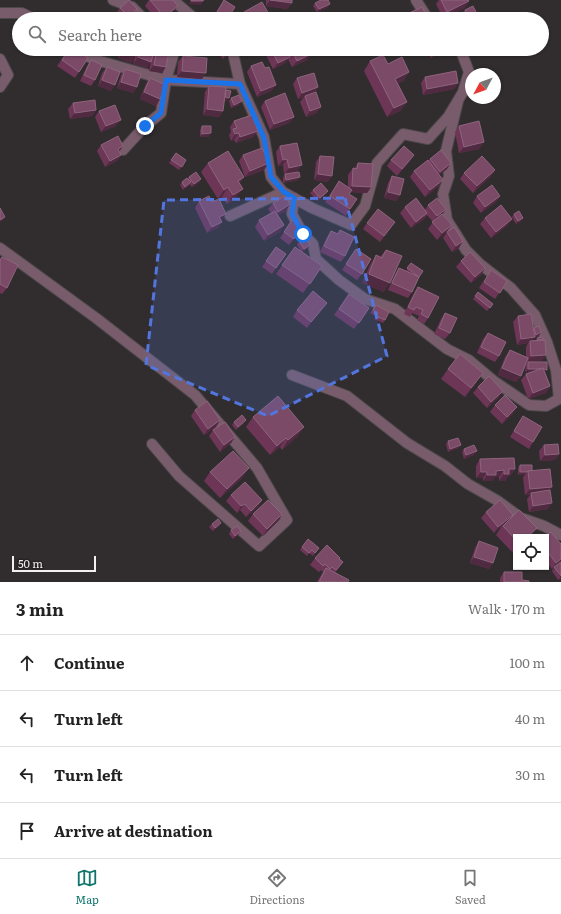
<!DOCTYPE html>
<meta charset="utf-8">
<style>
:root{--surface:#fff;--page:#f6f6f6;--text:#222;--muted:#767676;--line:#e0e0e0;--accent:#0f766e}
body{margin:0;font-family:Literata,serif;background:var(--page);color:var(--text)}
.controls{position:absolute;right:12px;bottom:12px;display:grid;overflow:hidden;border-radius:0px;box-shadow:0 1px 3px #0004}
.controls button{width:36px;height:36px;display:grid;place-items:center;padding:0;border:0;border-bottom:1px solid var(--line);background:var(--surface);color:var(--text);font:20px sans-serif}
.compass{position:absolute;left:465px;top:68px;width:36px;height:36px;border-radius:50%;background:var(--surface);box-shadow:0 1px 3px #0004;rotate:229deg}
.scale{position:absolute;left:12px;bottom:10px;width:84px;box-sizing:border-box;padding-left:4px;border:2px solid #f3f0f2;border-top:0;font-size:11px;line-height:14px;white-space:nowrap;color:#f3f0f2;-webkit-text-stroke:3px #272325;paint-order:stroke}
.stop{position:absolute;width:12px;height:12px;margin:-9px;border:3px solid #1a73e8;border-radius:50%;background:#fff}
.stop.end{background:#1a73e8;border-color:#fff;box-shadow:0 1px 4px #0008}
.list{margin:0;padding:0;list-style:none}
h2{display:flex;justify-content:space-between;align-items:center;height:52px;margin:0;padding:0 16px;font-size:17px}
h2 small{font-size:13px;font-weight:400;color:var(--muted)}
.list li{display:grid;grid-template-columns:26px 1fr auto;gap:12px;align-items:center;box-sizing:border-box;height:56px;padding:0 16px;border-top:1px solid var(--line)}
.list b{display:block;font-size:15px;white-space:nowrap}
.list em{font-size:13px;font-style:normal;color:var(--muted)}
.icon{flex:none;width:22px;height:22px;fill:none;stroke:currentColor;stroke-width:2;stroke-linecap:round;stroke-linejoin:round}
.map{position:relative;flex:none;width:561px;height:582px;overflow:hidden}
.search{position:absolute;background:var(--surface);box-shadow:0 1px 3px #0004;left:12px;right:12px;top:12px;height:44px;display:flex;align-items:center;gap:10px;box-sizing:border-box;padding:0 14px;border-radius:22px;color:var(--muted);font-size:15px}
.sheet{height:276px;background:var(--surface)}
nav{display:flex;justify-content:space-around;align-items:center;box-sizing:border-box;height:56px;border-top:1px solid var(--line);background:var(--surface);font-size:11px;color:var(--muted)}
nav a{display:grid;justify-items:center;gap:2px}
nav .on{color:var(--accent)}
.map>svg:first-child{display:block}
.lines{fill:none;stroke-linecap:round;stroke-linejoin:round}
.minor-casing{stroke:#4c484a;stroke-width:12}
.minor{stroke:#795c6b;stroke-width:10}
.wall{fill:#6d3657}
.shaded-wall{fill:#4f2a40}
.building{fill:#7b4a67;stroke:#8e647d}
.route{stroke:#1a73e8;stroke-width:5}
.marked{fill:#5276de;fill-opacity:0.2;stroke:#5276de;stroke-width:3;stroke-dasharray:8 5;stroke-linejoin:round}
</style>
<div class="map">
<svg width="561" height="582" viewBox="0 0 561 582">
<rect width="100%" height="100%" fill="#312d2f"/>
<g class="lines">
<g class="minor-casing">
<g id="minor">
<polyline points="113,0 132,7 144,19"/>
<polyline points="173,0 195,19"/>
<polyline points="416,0 428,19"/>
<polyline points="0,13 22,13 34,19"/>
<polyline points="74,49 93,59 166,80 240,84 264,137 271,177 283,192 312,208 351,225 365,206 377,163 403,134 428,139 448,117 463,92 469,72 461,51 459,49"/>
<polyline points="232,49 240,84"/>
<polyline points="0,59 8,75 0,87"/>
<polyline points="123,150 145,126 161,113 166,80 175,49"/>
<polyline points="294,198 292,214 303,234 313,244 316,259 339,280 365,299 395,309 447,349 469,360 494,381 529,405 546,406 559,399 556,370 547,342 535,315 511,288 480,264 466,250 447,220 443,194 449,176 446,151 458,101"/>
<polyline points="230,216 283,192"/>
<polyline points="0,248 96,318 195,395 257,468 287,520 259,546 179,476 152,444"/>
<polyline points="292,375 347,396 407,443 445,466 468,484 498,501 521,518 544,526 561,535"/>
</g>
</g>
<use href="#minor" class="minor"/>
</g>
<g class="wall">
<polygon points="149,0 173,0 173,12 165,19 156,19 145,6"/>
<polygon points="224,0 235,7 227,19 215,19 213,18"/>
<polygon points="266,0 292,0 292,3 287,9 266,6"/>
<polygon points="439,0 468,0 465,8 443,18 436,4"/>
<polygon points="315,3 328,7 317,12 313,6"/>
<polygon points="120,8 133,15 129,19 121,19 116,14"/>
<polygon points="465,10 478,16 476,19 465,19 462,13"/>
<polygon points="244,12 267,19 241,19 240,18"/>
<polygon points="405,15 428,19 402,19"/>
<polygon points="69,49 88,58 75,78 57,66"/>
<polygon points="121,49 155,49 154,52 156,49 161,49 162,73 149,71 151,61 147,68 133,64 135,57 131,63 118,58"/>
<polygon points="193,49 209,49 203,56"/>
<polygon points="215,49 230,49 232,51 229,54 223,59"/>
<polygon points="270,49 286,49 287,51 288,49 309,49 307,60 292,67 288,59 285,63 273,69 266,55"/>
<polygon points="426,49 443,49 440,53 431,58"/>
<polygon points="183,56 202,79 177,77 178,62"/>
<polygon points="91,60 95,80 91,86 80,81 87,66"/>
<polygon points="370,61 388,64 409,72 403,81 398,83 407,102 400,111 387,117 364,71"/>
<polygon points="251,66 265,68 276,85 271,91 257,97 247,72"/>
<polygon points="107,67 111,91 98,86 102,73"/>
<polygon points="125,69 137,87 133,93 117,88 121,75"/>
<polygon points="425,77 458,83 454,89 423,95 421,83"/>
<polygon points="150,78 160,99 156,106 140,99 146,84"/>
<polygon points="297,78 318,87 315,92 317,113 306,117 300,102 304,97 298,99 293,84"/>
<polygon points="209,86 225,91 227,101 224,100 223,111 219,117 203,115 205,92"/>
<polygon points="231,98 239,105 231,108 229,101"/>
<polygon points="265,101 294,117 289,123 270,130 261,107"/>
<polygon points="73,103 96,110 92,116 70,119 68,109"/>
<polygon points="99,111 116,126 101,132 95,117"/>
<polygon points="234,121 258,131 253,137 236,143 234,140 231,141 229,135 231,132 230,127"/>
<polygon points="202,126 209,137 200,137 200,130"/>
<polygon points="459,126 484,142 479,149 459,153 455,132"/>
<polygon points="101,145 119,152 121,155 117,161 105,167 97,151"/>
<polygon points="280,146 297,172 284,174 283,165 278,166 276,152"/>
<polygon points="176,153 186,160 179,170 169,163"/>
<polygon points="243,155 264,170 245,177 239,161"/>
<polygon points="320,156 328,182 314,180 316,162"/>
<polygon points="430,159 447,169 439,175 439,186 425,197 410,177 414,171 428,161"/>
<polygon points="391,160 410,161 397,176 387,166"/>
<polygon points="208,163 244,177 239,184 236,198 227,204 222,197 218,199 201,172"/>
<polygon points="358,163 371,187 367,193 350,192 349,194 350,209 346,216 325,202 339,181 348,187 348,175 353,168 354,169"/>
<polygon points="495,170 491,176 473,193 460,179 464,173"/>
<polygon points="285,174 298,180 283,183 283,178"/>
<polygon points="392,176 400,195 396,201 384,198 388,183"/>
<polygon points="189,177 201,179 199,182 192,187 189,184 183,190 180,185 182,182"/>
<polygon points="313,190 326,194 317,201 310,193"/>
<polygon points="477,196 500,196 496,202 481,213 473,203"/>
<polygon points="199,201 221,220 222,222 218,228 207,233 195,208"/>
<polygon points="273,203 286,211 278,215 284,225 280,232 264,241 255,227 259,220 271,213 268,209"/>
<polygon points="428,205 442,214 452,225 447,231 437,240 428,229 433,222 427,215 423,220 411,228 400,213 405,207 425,210"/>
<polygon points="514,214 523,218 521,221 516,224 512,217"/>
<polygon points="485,218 508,225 491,238 480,224"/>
<polygon points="292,220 302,228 289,245 280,238"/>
<polygon points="395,222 380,242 363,229 367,223"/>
<polygon points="340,230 345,256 341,262 320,252 327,237 331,231 337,234"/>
<polygon points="447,232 459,248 452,252 443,238"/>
<polygon points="299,241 310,245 308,248 302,252 322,266 303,293 276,274 295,247 301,251 297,245"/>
<polygon points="276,247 286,254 272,274 262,267"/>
<polygon points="356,249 362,274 357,280 342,270"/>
<polygon points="386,250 384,292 362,283 370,265 376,255 380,257"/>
<polygon points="2,257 7,288 2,294 0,293 0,259"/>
<polygon points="461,261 485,268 481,275 471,283 456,267"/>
<polygon points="411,263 419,277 412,292 408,298 388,290 395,274 399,268 406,271"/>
<polygon points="491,270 507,281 495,299 479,288"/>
<polygon points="418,287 428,318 424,324 417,320 419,316 412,313 410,317 404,314 414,293"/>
<polygon points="478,292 493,304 487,311 473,299"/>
<polygon points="349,294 369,308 354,329 334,315"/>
<polygon points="376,305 385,320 383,323 374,319 376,316 370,313"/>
<polygon points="322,309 307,328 293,317 297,310"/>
<polygon points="445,313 450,333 445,339 434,334 441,319"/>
<polygon points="518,316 534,328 539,336 534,338 532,340 536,340 537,338 542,361 527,362 521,376 516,382 498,375 505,357 510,350 526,357 526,347 528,343 517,345 513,322"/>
<polygon points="488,333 499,356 495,362 477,353 483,339"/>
<polygon points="528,362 545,372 550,386 546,393 528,399 521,380 526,374 530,372 525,372 526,365"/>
<polygon points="448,369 477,382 465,397 441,379"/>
<polygon points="478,387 499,397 487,408 473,393"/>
<polygon points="495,405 513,413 502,424 490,412"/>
<polygon points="195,410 220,420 216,427 204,435 191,416"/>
<polygon points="523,416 533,442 529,449 510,437"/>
<polygon points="253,417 298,436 282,450 280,447 270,455 246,427"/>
<polygon points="234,422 244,423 236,430 232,425"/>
<polygon points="213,430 235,437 231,443 220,452 209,436"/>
<polygon points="448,441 458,448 448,452 446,444"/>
<polygon points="544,445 559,454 555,460 540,461 539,451"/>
<polygon points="464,449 474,455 464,459 462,452"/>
<polygon points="480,459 515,469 510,476 508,476 505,481 499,481 499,477 495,477 492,481 483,481 483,478 476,478 476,466"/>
<polygon points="520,465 532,471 552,487 550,490 548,509 529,512 527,499 530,495 525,495 523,477 525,475 518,475 518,468"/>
<polygon points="249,468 242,478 220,498 204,481 210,472"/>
<polygon points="231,495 262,500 258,507 246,517 240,510 237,513 226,501"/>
<polygon points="486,512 513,515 510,518 516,537 516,551 513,553 496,535 502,526 494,533 481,518"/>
<polygon points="253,514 282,514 278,521 263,536 248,521"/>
<polygon points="212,524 219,526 213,531 209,527"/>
<polygon points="231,530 239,534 233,539 229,534"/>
<polygon points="546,537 561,544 555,566 561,578 558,580 552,571 554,568 552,569 546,562"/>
<polygon points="479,541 493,563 489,569 470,563 475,548"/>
<polygon points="302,547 319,548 313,556 309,553 307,556 300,550"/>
<polygon points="315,558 340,559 343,562 335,573 348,582 317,582 323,572 321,570 319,572 310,565"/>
<polygon points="504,572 522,580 529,582 500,582 500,578"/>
</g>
<g class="shaded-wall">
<polygon points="270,0 292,3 287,9 266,6"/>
<polygon points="191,1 203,1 201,5 188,4"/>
<polygon points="469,1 465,8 443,18 447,12"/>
<polygon points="330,4 328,7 317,12 319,9"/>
<polygon points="178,6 173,12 165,19 163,19 164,17"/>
<polygon points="137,9 133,15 129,19 128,19"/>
<polygon points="98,49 118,49 114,55 96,52"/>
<polygon points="440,49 443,49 440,53 431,58 435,51"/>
<polygon points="232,51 229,54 223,59 225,56"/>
<polygon points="123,52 136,56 131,63 118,58"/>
<polygon points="311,54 307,60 292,67 297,61"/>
<polygon points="138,57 151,62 147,68 133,64"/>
<polygon points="290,57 285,63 273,69 278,63"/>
<polygon points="154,65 166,67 162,73 149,71"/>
<polygon points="182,71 206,73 202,79 177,77"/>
<polygon points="409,72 403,81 389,88 395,79"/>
<polygon points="102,80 115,85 111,91 98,86"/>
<polygon points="121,82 137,87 133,93 117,88"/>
<polygon points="458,83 454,89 423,95 427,89"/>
<polygon points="276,85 271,91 257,97 261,91"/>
<polygon points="318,87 314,94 305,96 304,97 298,99 302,93"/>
<polygon points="144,92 160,99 156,106 140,99"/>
<polygon points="224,96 229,98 227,101 222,99"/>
<polygon points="495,96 496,97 492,103 473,99 473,98 495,98"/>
<polygon points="242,101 239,105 231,108 234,105"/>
<polygon points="407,102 400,111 387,117 394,108"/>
<polygon points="321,107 317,113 306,117 310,111"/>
<polygon points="207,109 223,111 219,117 203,115"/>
<polygon points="96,110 92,116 70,119 75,113"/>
<polygon points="294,117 289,123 270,130 274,124"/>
<polygon points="121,120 116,126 101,132 106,126"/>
<polygon points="258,131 253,137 236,143 240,137"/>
<polygon points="211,133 209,137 200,137 202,134"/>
<polygon points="239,133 234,140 231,141 235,134"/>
<polygon points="484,142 479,149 459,153 464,147"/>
<polygon points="123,146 119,152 118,149"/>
<polygon points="121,155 117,161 105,167 110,161"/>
<polygon points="414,155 410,161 397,176 402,169"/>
<polygon points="287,159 283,165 278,166 283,160"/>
<polygon points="269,163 264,170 245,177 250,171"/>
<polygon points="451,163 447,169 436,178 440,172"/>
<polygon points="302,165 297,172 284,174 289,168"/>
<polygon points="495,170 491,176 473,193 477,186"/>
<polygon points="318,174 332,176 328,182 314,180"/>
<polygon points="244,177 238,186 238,181"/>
<polygon points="300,177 298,180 283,183 286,180"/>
<polygon points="201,179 199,182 192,187 194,184"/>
<polygon points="443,180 439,186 425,197 430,190"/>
<polygon points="191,182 189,186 183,190 185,187"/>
<polygon points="352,186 371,187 367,193 347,192"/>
<polygon points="228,187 222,197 218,199 224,190"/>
<polygon points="243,189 236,198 227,204 233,195"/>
<polygon points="328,191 326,194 317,201 320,198"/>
<polygon points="388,192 400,195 396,201 384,198"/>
<polygon points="500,196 496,202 481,213 485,207"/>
<polygon points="290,204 286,211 274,218 278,212"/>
<polygon points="446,209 442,215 433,222 437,216"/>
<polygon points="427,213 423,220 411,228 416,222"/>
<polygon points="226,214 221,220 219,217"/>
<polygon points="5,217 3,220 0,222 0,220"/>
<polygon points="523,218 521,221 516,224 518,221"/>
<polygon points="512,219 508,225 491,238 496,232"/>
<polygon points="222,222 218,228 207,233 212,227"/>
<polygon points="284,225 280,232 264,241 268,235"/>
<polygon points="452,225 447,231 437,240 442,233"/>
<polygon points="463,241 459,248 452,252 456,246"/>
<polygon points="310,245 308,248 301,252 304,249"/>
<polygon points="485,268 481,275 471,283 475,277"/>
<polygon points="369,274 390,283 384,292 362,283"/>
<polygon points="327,303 322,309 307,328 311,322"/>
<polygon points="541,332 539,336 534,338 531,343 530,341 528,343 517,345 521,339 535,337 536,335"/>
<polygon points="546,355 542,361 527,362 531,356"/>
<polygon points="502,368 521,376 516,382 498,375"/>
<polygon points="528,369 547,370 545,373 525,372"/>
<polygon points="483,373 477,382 465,397 471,388"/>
<polygon points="550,386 546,393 528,399 533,393"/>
<polygon points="503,391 499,397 487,408 491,402"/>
<polygon points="517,407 513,413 502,424 507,417"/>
<polygon points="220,420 216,427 204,435 208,429"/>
<polygon points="246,420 244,423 236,430 238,427"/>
<polygon points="304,427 298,436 282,450 288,440"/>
<polygon points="235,437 231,443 220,452 224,445"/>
<polygon points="286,438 280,447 270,455 277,446"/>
<polygon points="461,445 458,448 448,452 450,449"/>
<polygon points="477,451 474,455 464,459 466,455"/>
<polygon points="559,454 555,460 540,461 545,455"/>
<polygon points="249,468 242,478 220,498 227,489"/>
<polygon points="509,469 515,469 510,476 508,476 505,481 499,481 504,474"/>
<polygon points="504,470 499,477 495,477 492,481 483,481 487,475 496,471"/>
<polygon points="481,472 487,472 483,478 476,478"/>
<polygon points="520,472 527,472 525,475 518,475"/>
<polygon points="552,487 547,493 531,493 530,495 525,495 530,489"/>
<polygon points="262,500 258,507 246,517 251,511"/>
<polygon points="552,503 548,509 529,512 533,506"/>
<polygon points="245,504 240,510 237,513 241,506"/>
<polygon points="282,514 278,521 263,536 267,529"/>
<polygon points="513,515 508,521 494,533 498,527"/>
<polygon points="221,523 219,526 213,531 215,528"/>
<polygon points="537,528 530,537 527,537"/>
<polygon points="241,531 239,534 233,539 235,536"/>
<polygon points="474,557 493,563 489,569 470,563"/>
<polygon points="561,559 561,562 552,569 556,563"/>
</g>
<g class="building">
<polygon points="129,0 137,9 129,17 120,8"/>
<polygon points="150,0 173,0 178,6 164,17"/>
<polygon points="191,0 204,0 203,1 191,1"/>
<polygon points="224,0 235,7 228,18 217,12"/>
<polygon points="270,0 292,0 292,3"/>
<polygon points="321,0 328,0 330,4 319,9 315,3"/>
<polygon points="441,0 468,0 469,1 447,12"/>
<polygon points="262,2 270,16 264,19 248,19 244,12"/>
<polygon points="473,6 478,16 471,19 469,19 465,10"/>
<polygon points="422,7 428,19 407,19 405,15"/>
<polygon points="178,16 181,19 175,19"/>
<polygon points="69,49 75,49 88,58 79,72 62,60"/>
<polygon points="124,49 138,49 136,56 123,52"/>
<polygon points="140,49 155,49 151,62 138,57"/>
<polygon points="157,49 161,49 169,51 166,67 154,65"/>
<polygon points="220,49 230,49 232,51 225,56"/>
<polygon points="271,49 286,49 290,57 278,63"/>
<polygon points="291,49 309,49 311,54 297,61"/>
<polygon points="434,49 440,49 435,51"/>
<polygon points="383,55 388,64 402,57 409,72 395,79 407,102 394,108 370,61"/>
<polygon points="183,56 207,58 206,73 182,71"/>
<polygon points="91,60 102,65 95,80 84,75"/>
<polygon points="262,62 265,68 269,67 276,85 261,91 251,66"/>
<polygon points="107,67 120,72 115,85 102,80"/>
<polygon points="125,69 141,74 137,87 121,82"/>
<polygon points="456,71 458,83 427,89 425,77"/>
<polygon points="314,73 318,87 302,93 297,78"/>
<polygon points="150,78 166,85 160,99 144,92"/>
<polygon points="495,84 499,84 496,97 495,96"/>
<polygon points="209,86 226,87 223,111 207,109"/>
<polygon points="226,90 231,91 229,98 225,97"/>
<polygon points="316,92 321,107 310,111 305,96"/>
<polygon points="285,93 294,117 274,124 265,101"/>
<polygon points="239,95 242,101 234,105 231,98"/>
<polygon points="95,100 96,110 75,113 73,103"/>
<polygon points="115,105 121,120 106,126 99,111"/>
<polygon points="252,115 258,131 240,137 239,133 235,134 233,129 237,128 234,121"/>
<polygon points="479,121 484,142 464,147 459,126"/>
<polygon points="202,126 211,126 211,133 202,134"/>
<polygon points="118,136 123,146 118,149 121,155 110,161 101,145"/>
<polygon points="297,143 302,165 289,168 287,159 283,160 280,146"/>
<polygon points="404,146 414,155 402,169 391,160"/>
<polygon points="262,148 269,163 250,171 243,155"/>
<polygon points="441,150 451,163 440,172 430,159"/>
<polygon points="228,151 244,177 238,181 243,189 233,195 228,187 224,190 208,163"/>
<polygon points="176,153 186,160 182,167 171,160"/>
<polygon points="320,156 334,157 332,176 318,174"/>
<polygon points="482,156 495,170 477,186 464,173"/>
<polygon points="428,160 443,180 430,190 414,171"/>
<polygon points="358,163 373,164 371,187 352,186 353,168 357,169"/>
<polygon points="196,172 201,179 194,184 189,177"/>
<polygon points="299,172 300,177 286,180 285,174"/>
<polygon points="392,176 404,179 400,195 388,192"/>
<polygon points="187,178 191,182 185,187 182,182"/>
<polygon points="339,181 352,190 349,194 357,199 350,209 330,196"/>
<polygon points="321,183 328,191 320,198 313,190"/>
<polygon points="492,185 500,196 485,207 477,196"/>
<polygon points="209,196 212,202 219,199 226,214 219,217 222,222 212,227 199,201"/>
<polygon points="285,196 290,204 278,212 273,203"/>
<polygon points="416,198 427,213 416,222 405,207"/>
<polygon points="437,198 446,209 437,216 428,205"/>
<polygon points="501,205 512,219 496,232 485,218"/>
<polygon points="0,208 5,217 0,220"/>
<polygon points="378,209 395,222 384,236 367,223"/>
<polygon points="275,211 284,225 268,235 259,220"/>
<polygon points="519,211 523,218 518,221 514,214"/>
<polygon points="442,214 452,225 442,233 432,222"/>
<polygon points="292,220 302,228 294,239 284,232"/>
<polygon points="454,227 463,241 456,246 447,232"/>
<polygon points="340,230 354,237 345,256 324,246 331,231 338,234"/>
<polygon points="306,237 310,245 304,249 299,241"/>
<polygon points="276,247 286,254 276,268 266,261"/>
<polygon points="295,247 322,266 310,284 282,265"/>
<polygon points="356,249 371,259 362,274 346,264"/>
<polygon points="386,250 402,256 390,283 369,274 376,255 382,258"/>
<polygon points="470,252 485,268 475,277 461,261"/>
<polygon points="2,257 18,265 7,288 0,284 0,260"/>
<polygon points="411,263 423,271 419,277 407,268"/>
<polygon points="399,268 419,277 412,292 392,283"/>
<polygon points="491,270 507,281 500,293 484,282"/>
<polygon points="418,287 439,297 428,318 421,314 423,310 416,307 414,310 408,307"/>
<polygon points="313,291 327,303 311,322 297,310"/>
<polygon points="478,292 493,304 490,308 475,296"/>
<polygon points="349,294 369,308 359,323 339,309"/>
<polygon points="376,305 389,312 385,320 376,316 378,313 373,310"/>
<polygon points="445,313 457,318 450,333 439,328"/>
<polygon points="531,314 535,337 521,339 518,316"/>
<polygon points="539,326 541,332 536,335 534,328"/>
<polygon points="488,333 506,342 499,356 481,347"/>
<polygon points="542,337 544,339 538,340 537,338"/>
<polygon points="545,340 546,355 531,356 530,341"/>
<polygon points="510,350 528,358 521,376 502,368"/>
<polygon points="460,354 483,373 471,388 448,369"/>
<polygon points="528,362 547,362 547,370 544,369 543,368 538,369 528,369"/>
<polygon points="543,368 550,386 533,393 526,374"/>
<polygon points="489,376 503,391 491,402 478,387"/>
<polygon points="505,395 517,407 507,417 495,405"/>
<polygon points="278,396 304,427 288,440 286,438 277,446 253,417"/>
<polygon points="207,401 220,420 208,429 195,410"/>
<polygon points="242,415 246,420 238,427 234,422"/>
<polygon points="523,416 542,427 533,442 514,431"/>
<polygon points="225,422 235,437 224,445 213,430"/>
<polygon points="458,438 461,445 450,449 448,441"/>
<polygon points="558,444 559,454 545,455 544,445"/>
<polygon points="474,445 477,451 466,455 464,449"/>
<polygon points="233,451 249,468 227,489 210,472"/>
<polygon points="514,458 515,469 509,469 509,474 504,474 504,470 496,471 496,475 487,475 487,472 481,472 480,459"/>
<polygon points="520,465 532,465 532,471 528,471 527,472 520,472"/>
<polygon points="550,469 552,487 530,489 528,471"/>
<polygon points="245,482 262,500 251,511 245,504 241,506 231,495"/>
<polygon points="550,490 552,503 533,506 531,493"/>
<polygon points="268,500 282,514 267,529 253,514"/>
<polygon points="500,500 513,515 498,527 486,512"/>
<polygon points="519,510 537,528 527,537 516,537 516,540 503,526"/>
<polygon points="218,519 221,523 215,528 212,524"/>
<polygon points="237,526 241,531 235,536 231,530"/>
<polygon points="551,532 561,544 561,559 556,563 546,550 546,537 545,537"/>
<polygon points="308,539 319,548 315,553 312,550 309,553 302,547"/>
<polygon points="479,541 498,548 493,563 474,557"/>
<polygon points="327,545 340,558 339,559 343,562 336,570 332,567 330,569 325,564 323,566 315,558"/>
<polygon points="561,562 561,576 554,567"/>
<polygon points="326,568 349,580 348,582 319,582"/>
<polygon points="504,572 522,572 522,580 529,581 529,582 504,582"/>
</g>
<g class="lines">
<polyline class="route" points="145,126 161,113 166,80 240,84 264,138 271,177 284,192 294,198 292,214 303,234"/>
</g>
<path class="marked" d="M345 198 387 356 268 416 146 365 164 200Z"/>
</svg>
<div class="controls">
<button><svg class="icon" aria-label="locate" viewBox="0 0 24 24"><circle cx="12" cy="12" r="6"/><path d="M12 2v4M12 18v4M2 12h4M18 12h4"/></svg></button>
</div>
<svg class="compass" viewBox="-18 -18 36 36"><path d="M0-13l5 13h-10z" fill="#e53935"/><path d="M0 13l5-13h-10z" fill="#767676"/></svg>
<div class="scale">50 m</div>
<div class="stop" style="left:303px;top:234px"></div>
<div class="stop end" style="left:145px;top:126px"></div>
<div class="search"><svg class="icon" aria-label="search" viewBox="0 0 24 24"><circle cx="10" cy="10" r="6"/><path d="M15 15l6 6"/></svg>Search here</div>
</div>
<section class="sheet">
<h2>3 min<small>Walk · 170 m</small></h2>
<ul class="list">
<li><svg class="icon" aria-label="ahead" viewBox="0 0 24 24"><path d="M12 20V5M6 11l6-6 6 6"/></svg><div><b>Continue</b></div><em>100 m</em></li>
<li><svg class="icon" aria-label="left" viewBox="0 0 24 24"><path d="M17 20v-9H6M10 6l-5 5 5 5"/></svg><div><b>Turn left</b></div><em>40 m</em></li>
<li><svg class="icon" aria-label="left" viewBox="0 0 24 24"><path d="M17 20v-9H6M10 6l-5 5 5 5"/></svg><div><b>Turn left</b></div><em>30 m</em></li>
<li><svg class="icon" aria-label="arrive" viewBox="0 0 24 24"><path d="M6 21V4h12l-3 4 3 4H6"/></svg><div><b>Arrive at destination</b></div></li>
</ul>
</section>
<nav>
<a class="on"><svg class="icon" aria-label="map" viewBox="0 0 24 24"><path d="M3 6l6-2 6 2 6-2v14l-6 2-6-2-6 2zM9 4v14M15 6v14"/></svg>Map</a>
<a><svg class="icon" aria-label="directions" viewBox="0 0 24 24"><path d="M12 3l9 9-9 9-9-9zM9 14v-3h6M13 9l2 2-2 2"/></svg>Directions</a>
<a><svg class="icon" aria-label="saved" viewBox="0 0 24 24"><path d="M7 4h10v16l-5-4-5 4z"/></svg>Saved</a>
</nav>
